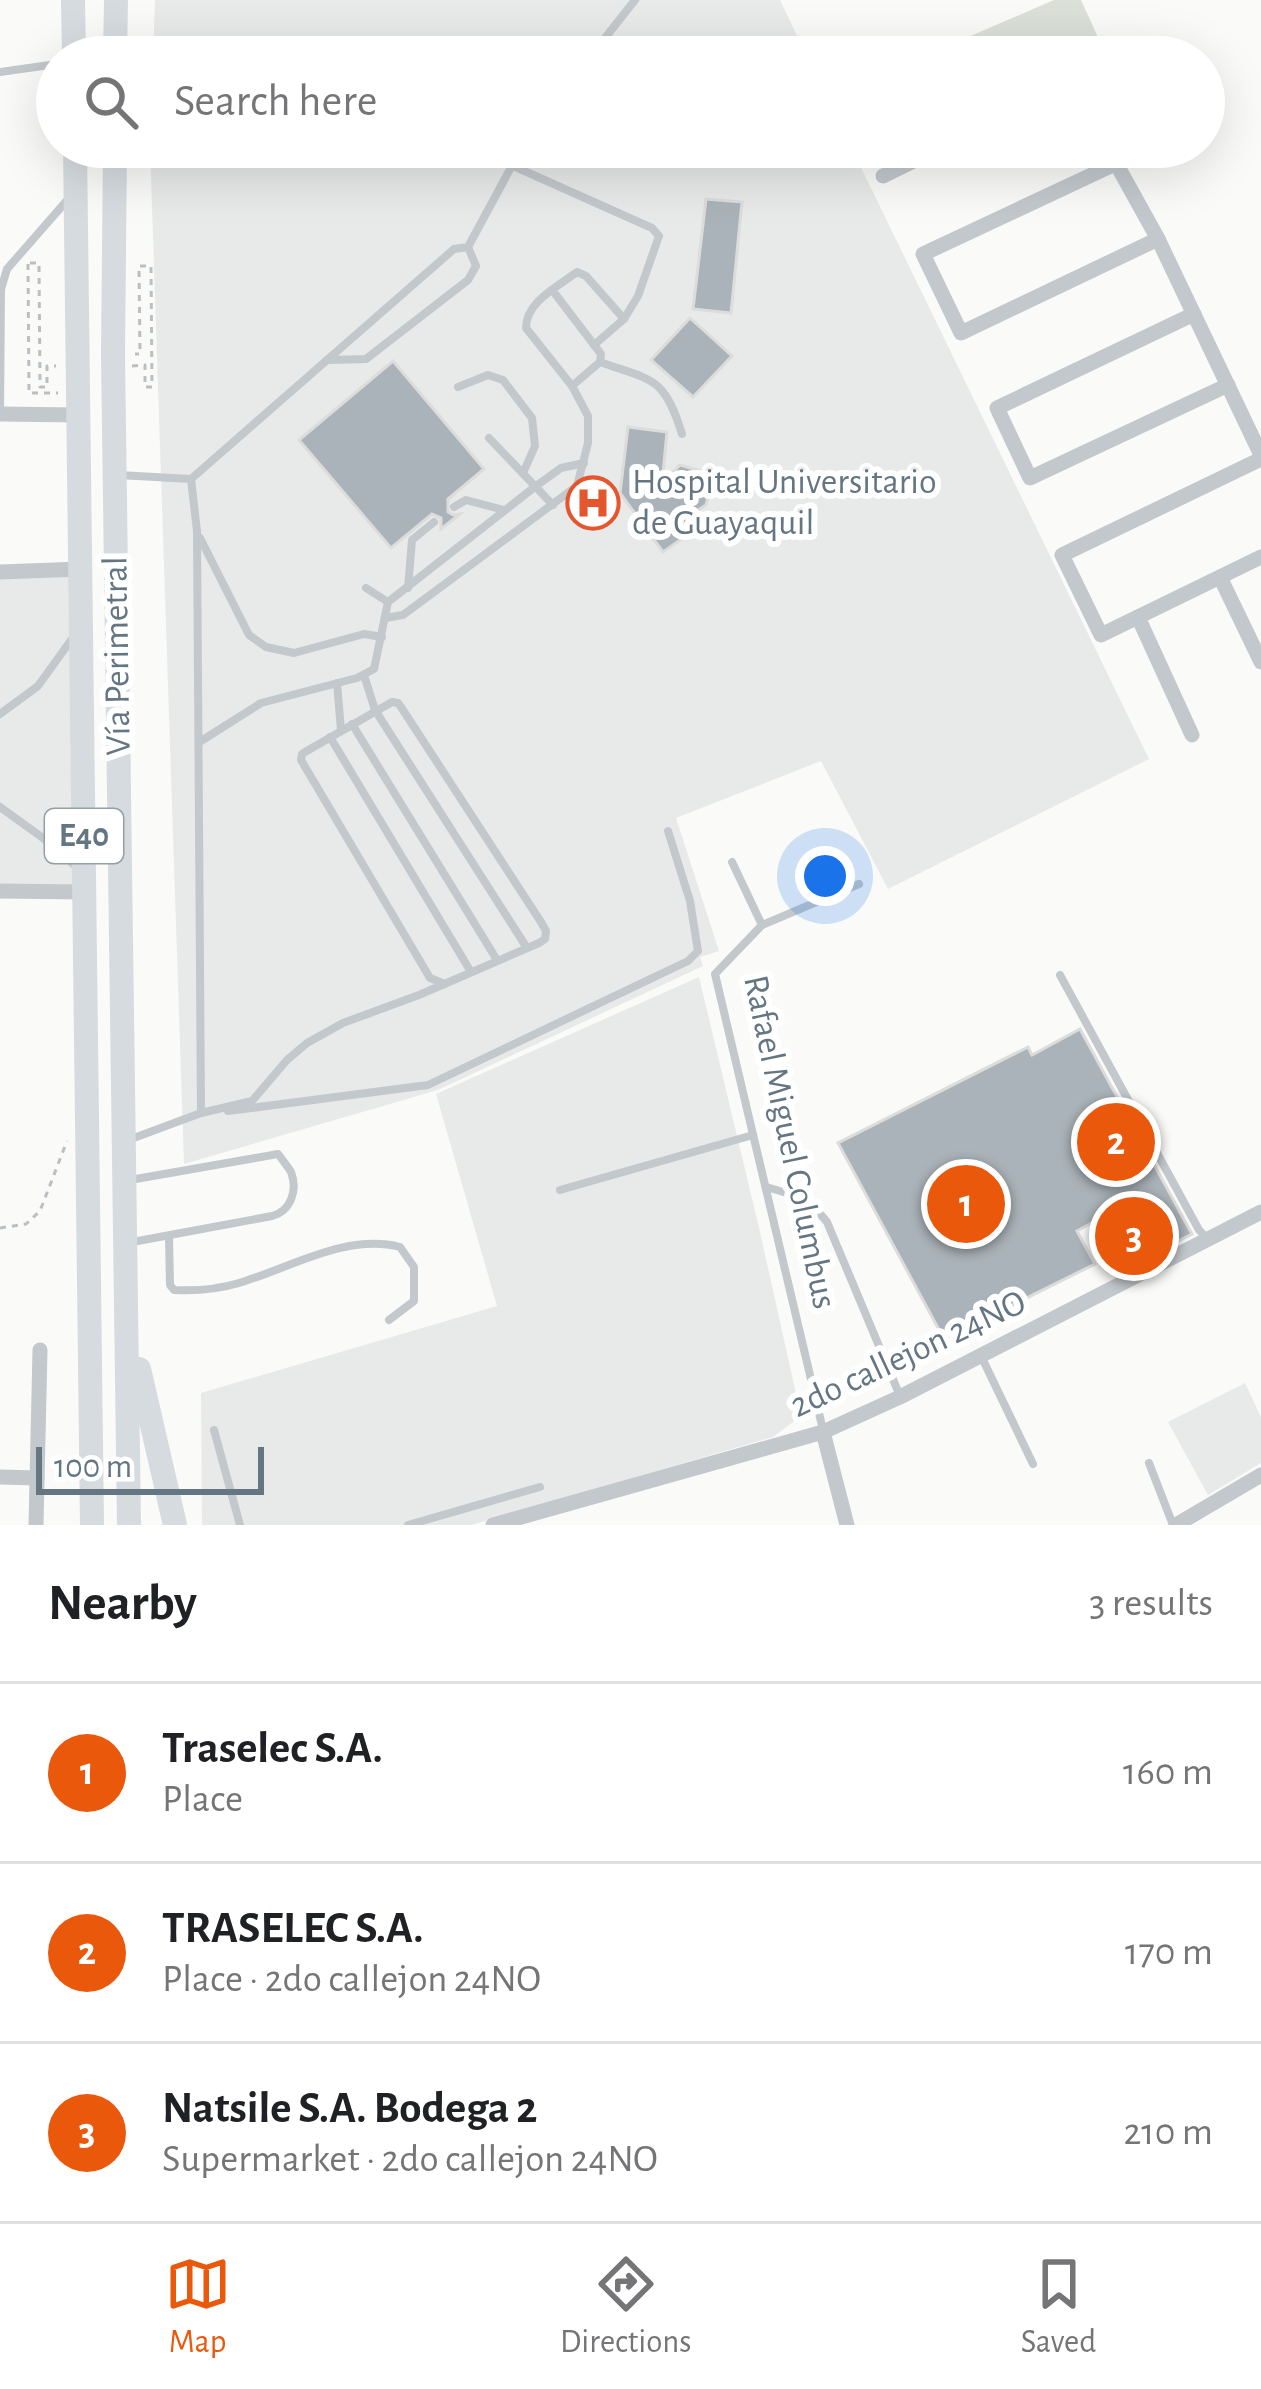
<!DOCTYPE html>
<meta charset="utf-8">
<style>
:root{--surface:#fff;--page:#f6f6f6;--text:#202124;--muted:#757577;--line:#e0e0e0;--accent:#ea580c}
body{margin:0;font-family:"Alegreya Sans",sans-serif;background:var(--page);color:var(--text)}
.scale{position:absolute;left:36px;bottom:30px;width:228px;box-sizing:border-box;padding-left:12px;border:6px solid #657683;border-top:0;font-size:33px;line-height:42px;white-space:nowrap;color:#657683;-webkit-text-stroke:9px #fff;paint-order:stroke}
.you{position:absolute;left:825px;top:876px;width:42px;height:42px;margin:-30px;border:9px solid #fff;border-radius:50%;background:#1a73e8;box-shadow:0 0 0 18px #1a73e833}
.badge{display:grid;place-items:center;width:78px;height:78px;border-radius:50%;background:var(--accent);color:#fff;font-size:39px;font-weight:700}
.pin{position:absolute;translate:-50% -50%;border:6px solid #fff;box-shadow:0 3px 12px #0006}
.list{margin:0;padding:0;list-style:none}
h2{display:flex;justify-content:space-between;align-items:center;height:156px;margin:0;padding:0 48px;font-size:51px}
h2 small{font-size:39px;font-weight:400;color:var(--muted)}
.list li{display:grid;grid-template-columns:78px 1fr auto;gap:36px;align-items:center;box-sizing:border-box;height:180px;padding:0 48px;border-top:3px solid var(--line)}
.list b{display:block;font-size:45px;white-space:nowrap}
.list p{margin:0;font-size:39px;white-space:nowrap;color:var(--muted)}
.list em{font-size:39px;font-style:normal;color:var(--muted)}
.icon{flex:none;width:66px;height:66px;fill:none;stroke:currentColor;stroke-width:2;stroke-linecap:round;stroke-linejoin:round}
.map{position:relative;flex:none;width:1261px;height:1525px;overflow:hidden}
.search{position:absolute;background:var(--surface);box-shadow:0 12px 48px #0002;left:36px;right:36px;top:36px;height:132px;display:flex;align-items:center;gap:30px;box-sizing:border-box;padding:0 42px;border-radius:66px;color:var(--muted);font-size:45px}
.sheet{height:696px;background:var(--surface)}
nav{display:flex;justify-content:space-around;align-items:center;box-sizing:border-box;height:168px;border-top:3px solid var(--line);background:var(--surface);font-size:33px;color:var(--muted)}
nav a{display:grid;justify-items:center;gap:6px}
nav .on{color:var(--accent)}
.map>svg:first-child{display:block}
.built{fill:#e8e9e9}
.green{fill:#dadfd7}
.building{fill:#aab3b9;stroke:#dcdcda;stroke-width:3}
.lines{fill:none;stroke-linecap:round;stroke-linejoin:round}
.path{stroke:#bbbfc2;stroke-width:3;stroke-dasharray:6 6;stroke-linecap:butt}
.service{stroke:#c3c8cc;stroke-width:8}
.minor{stroke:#c3c8cc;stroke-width:15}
.trunk{stroke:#d6dbdf;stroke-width:24}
.labels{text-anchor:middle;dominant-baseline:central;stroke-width:12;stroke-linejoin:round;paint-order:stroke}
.shield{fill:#fff;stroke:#939fa8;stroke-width:3}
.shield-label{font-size:33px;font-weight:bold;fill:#657683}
.poi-label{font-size:36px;fill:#657683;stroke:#fff;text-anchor:start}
.street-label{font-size:36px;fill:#657683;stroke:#fff}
</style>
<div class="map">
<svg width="1261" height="1525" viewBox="0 0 1261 1525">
<rect width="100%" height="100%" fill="#fafaf8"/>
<g class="built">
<polygon points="155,0 780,0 807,57 153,57"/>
<polygon points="150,147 851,147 1149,759 888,889 821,761 676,818 719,951 700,957 703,966 438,1090 184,1164"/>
<polygon points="80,573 83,892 0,892 0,576"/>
<polygon points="699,977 760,1232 801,1416 773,1437 471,1525 202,1525 201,1393 497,1306 436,1094"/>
<polygon points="1245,1383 1261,1417 1261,1463 1208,1495 1168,1422"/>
</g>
<polygon class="green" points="1054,0 1081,0 1107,57 922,57"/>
<g class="building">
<polygon points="706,199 742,202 731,313 693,309"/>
<polygon points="690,318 732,356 693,397 651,360"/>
<polygon points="393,361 484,469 448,499 448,512 453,515 460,514 441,529 441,518 432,514 391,548 299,440"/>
<polygon points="628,427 667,432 662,483 680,465 704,472 710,490 706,505 686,518 693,531 663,552 620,493"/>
<polygon points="1080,1029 1192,1234 1144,1258 1117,1209 1077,1231 1095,1264 944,1339 838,1143 1028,1047 1032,1055"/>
</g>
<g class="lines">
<g class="path">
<polyline points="30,263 39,263 40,387 47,387 47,366 56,366"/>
<polyline points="28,264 29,393 58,393"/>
<polyline points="132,366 145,365 145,387 152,387 151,266 139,266 140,354 135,354"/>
<polyline points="0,1228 26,1224 40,1211 67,1141"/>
</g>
<g class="service">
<polyline points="590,57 635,0"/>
<polyline points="0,72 57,64"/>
<polyline points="511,165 652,228 659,236 638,296 624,319 594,345"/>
<polyline points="553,291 601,354 600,362 572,386"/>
<polyline points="327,360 366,359 468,280 476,266 468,247"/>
<path d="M600 362C653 381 664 376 682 434"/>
<polyline points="458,387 488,375 503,380 532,418 535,446 523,473"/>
<polyline points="0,414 1,289 7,269 70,197"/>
<polyline points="489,438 553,505"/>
<polyline points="118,475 191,479 454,249 468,247 522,147"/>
<polyline points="191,479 197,531 201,1113 252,1101 287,1060 307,1043 343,1023 419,995 539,943 545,939 546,931 541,922 401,707 398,703 392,702 305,752 302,754 301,760 430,978 445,984"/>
<polyline points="454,507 466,500 504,510"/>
<polyline points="200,538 249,635 266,647 294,653 364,634 382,637"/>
<polyline points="366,588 388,602"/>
<polyline points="408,588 412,540 434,522"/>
<path d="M385 618 403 615 577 486 588 443V416L572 386 526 328C526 302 557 287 577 272L586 276 624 319"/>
<polyline points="364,675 375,710 527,948"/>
<polyline points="337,683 341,730"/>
<polyline points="0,714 38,686 74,636"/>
<polyline points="352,724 497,960"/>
<polyline points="330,737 471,972"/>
<polyline points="201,741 261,703 357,678 374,669 388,602 536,486 561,468 584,463"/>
<polyline points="0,807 43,838 79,869"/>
<polyline points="732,862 762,925 715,974 823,1430"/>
<polyline points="762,925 859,884"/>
<polyline points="1060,975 1199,1230 1207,1238"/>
<polyline points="228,1111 428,1085 688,961 698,951 690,901 668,831"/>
<polyline points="131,1139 201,1113"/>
<path d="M766 1187C793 1194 810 1200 827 1222L900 1396"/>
<polyline points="560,1190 753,1135"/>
<path d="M169 1236 170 1285 174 1290C194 1291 219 1289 239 1283 290 1268 346 1233 400 1247L414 1267V1301L389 1320"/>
<path d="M127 1243 272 1216C291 1211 298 1190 291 1172 290 1170 279 1155 278 1154L130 1180"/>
<polyline points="982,1358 1033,1464"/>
<polyline points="214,1430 240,1525"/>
<polyline points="1149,1463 1173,1525"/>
<polyline points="408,1525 540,1487"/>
</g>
<g class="minor">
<polyline points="1107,147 1158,239 1261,455"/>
<polyline points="1115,164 923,254 961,333 1158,239"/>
<polyline points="883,176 942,147"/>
<polyline points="1194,314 997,408 1030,478 1228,385"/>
<polyline points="0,414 78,415"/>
<polyline points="1261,459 1062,555 1101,635 1261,557"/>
<polyline points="0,572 81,569"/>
<polyline points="1220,577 1261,662"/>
<polyline points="1138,617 1192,735"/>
<polyline points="0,891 84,892"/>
<polyline points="823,1432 847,1525"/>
<polyline points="0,1477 37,1478"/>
<polyline points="36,1525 40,1350"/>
<polyline points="493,1525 823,1432 900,1397 1261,1212"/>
<polyline points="1176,1525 1261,1475"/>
</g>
<g class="trunk">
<polyline points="73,0 74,57"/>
<polyline points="115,57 116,0"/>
<polyline points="75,147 92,1525"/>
<polyline points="115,147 113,354 129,1525"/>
<polyline points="139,1369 175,1525"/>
</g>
</g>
<defs>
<g id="hospital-ring" transform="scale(2.7)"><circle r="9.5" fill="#fff" stroke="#e4572e" stroke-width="1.5"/><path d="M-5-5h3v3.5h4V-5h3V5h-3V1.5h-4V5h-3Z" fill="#e4572e"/></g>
</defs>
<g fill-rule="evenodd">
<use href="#hospital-ring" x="593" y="503"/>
</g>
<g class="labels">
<rect class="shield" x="45" y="809" width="78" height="54" rx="9"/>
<g class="shield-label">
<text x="84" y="836">E40</text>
</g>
<g class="poi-label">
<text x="632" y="482">Hospital Universitario<tspan x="632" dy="41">de Guayaquil</tspan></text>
</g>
<g class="street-label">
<text transform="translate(117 656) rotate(-91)">Vía Perimetral</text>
<text transform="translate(790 1142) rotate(78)">Rafael Miguel Columbus</text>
<text transform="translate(908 1354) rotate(-25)">2do callejon 24NO</text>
</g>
</g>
</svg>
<div class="scale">100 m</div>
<div class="you"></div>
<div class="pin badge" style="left:966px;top:1204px">1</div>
<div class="pin badge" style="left:1116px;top:1142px">2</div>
<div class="pin badge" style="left:1134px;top:1236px">3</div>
<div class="search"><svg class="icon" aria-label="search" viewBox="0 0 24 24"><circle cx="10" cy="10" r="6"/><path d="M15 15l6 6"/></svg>Search here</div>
</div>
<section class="sheet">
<h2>Nearby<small>3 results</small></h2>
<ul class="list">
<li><span class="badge">1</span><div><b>Traselec S.A.</b><p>Place</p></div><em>160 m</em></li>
<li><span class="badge">2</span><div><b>TRASELEC S.A.</b><p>Place · 2do callejon 24NO</p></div><em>170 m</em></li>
<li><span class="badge">3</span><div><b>Natsile S.A. Bodega 2</b><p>Supermarket · 2do callejon 24NO</p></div><em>210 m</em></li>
</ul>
</section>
<nav>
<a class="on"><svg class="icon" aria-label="map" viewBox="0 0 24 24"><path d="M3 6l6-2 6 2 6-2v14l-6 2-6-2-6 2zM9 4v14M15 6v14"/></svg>Map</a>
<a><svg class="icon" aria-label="directions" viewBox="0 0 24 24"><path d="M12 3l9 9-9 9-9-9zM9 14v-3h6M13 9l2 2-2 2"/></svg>Directions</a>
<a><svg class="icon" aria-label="saved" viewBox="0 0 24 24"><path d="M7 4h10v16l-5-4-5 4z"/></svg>Saved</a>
</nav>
